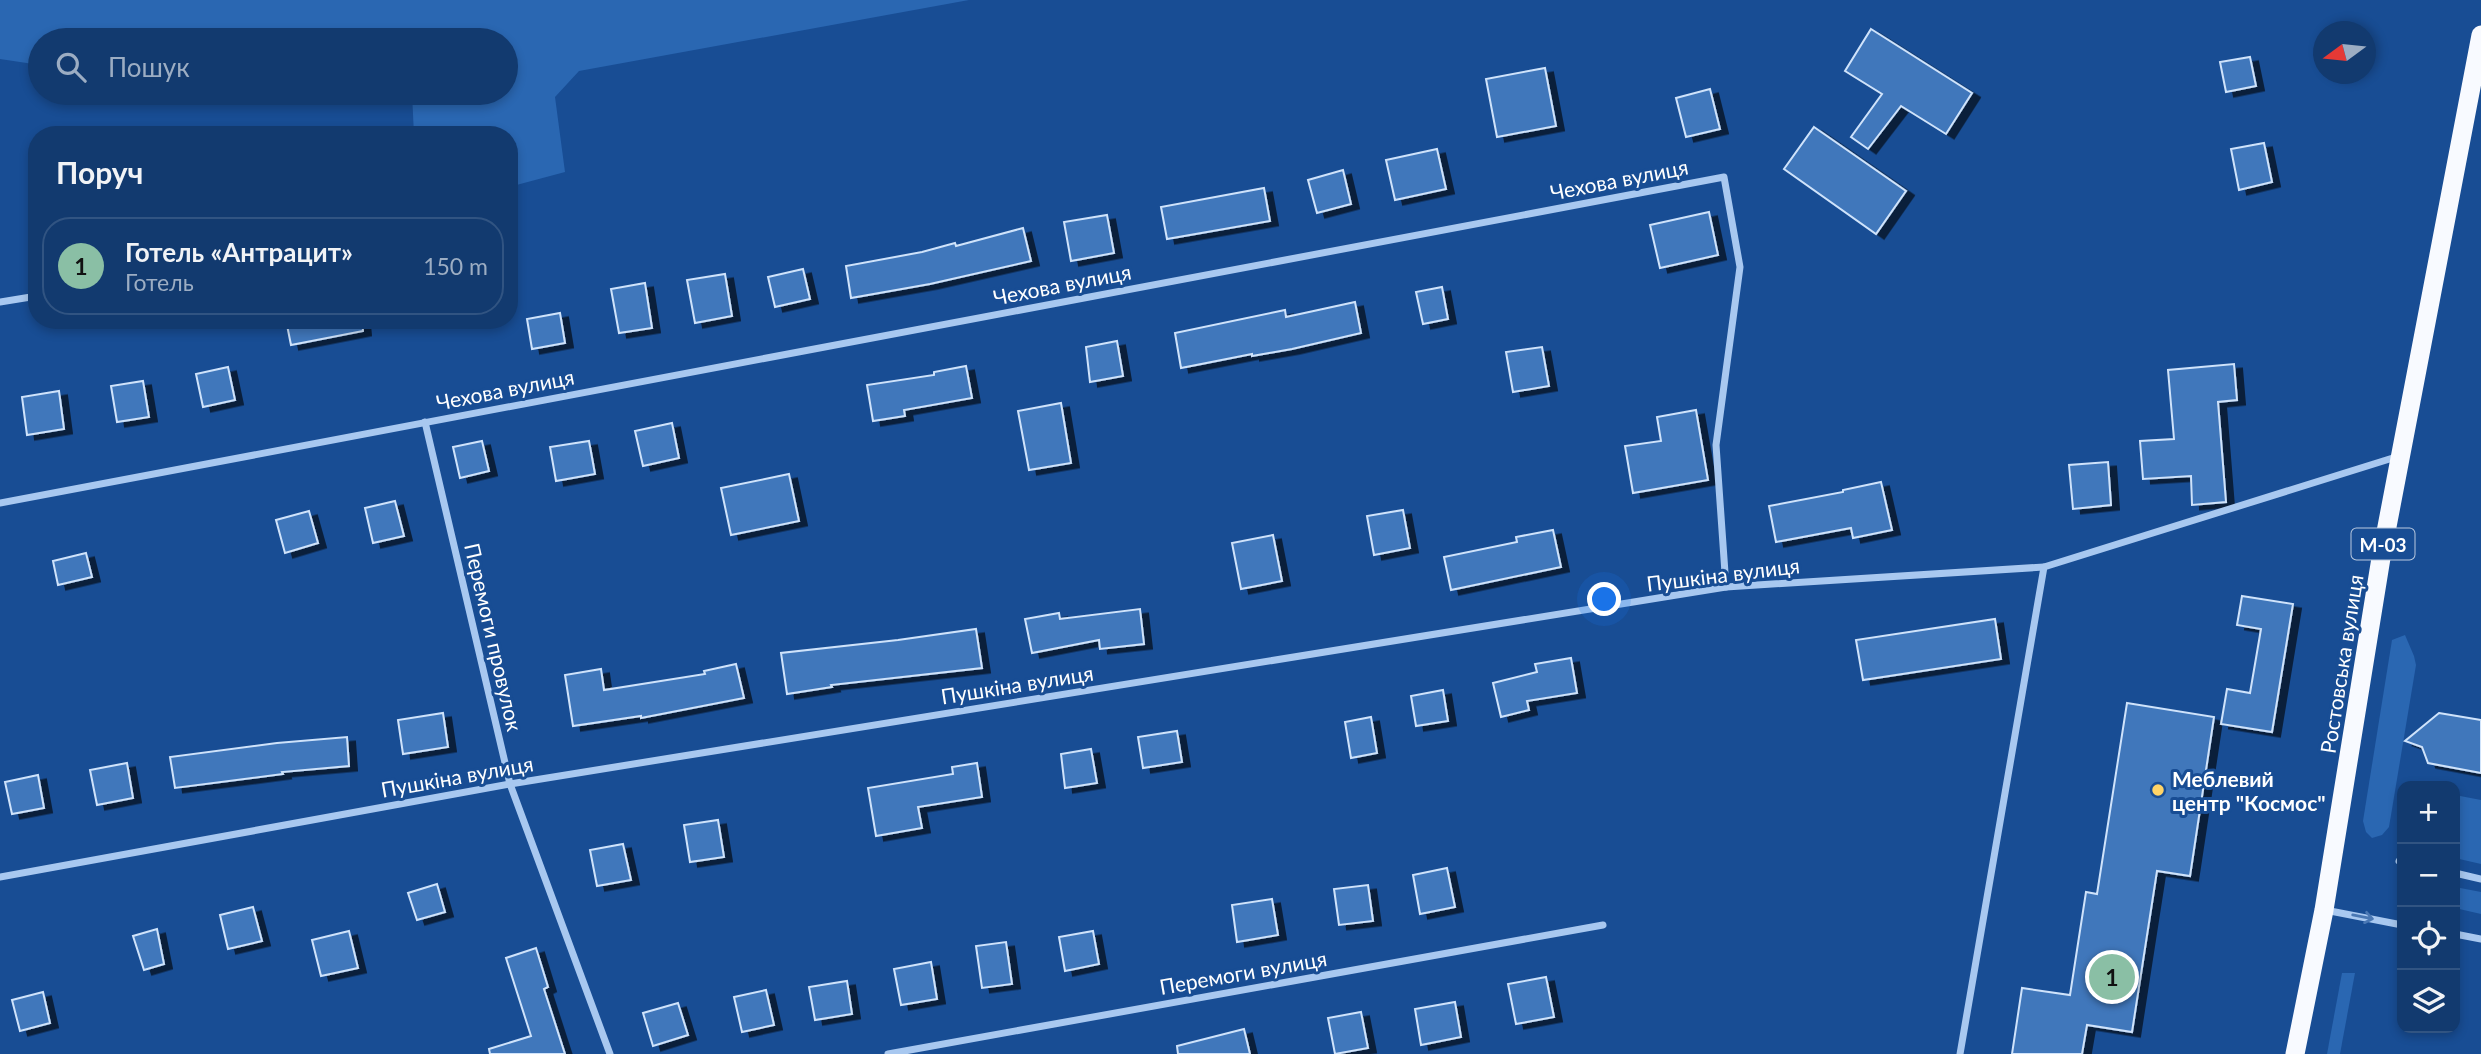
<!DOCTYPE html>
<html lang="uk">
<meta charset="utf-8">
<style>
:root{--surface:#123a6f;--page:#1f4577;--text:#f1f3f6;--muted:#9cadc3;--line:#315482;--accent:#8abfa5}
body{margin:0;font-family:Lato,sans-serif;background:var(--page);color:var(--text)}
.controls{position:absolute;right:21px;bottom:21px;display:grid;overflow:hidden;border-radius:14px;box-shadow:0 4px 10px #0003}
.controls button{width:63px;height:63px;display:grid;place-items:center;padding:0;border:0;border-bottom:2px solid var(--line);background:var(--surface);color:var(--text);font:35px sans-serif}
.compass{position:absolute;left:2313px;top:21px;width:63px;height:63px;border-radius:50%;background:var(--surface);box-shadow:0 4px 10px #0003;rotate:255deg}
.you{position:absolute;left:1605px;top:600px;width:24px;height:24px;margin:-18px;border:5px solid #fff;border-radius:50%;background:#1a73e8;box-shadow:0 0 0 10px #1a73e833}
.badge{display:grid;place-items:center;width:46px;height:46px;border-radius:50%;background:var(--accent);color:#111;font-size:23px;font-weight:700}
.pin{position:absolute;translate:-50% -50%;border:4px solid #fff;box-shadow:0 2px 7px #0006}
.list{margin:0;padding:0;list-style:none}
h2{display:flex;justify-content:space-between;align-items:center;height:91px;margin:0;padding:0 28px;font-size:30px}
h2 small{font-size:23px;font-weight:400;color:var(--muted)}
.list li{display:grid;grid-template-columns:46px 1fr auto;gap:21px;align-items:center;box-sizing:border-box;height:98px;margin:0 14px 14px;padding:0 14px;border:2px solid var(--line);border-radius:28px}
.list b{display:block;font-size:26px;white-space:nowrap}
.list p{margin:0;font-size:23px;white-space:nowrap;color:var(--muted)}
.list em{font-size:23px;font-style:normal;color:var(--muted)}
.icon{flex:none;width:38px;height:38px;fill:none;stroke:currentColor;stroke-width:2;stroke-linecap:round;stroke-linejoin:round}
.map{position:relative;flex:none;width:2481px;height:1054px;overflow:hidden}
.search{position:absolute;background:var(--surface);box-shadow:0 4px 10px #0003;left:28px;top:28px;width:490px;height:77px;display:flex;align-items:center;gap:18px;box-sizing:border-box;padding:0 24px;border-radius:38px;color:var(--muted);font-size:26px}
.panel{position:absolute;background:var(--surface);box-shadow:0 4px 10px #0003;left:28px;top:126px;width:490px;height:203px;border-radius:28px}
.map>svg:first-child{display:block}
.green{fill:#2a67b2}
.building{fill:#4077bb;stroke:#cfe3fb;stroke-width:2;filter:url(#shadow)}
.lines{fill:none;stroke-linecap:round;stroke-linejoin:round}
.minor{stroke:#a8c8f0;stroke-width:7}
.trunk{stroke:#f8faff;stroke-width:19}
.oneway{stroke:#4a78b4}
.poi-dot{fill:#ffd467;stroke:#184d94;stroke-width:2.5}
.labels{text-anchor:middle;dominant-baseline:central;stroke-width:6;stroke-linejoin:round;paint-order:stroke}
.shield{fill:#184d94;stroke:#bacadf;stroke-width:2}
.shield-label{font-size:19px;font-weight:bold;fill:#fff}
.street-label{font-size:21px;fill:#fff;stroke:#184d94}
.poi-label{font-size:21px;font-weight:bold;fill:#fff;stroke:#184d94;text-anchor:start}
</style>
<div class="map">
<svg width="2481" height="1054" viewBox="0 0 2481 1054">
<defs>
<filter id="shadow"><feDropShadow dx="8" dy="4.5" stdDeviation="0" flood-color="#0009"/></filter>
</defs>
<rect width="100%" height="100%" fill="#184d94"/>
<g class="green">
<polygon points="0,0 969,0 579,71 555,97 565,172 509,187 509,135 414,135 412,93 506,93 506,40 40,40 40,65 0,59"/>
<polygon points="2405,635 2414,656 2416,665 2389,827 2382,835 2372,838 2366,832 2363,821 2392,640"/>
<polygon points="2455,795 2481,800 2481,864 2455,858"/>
<polygon points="2455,887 2481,892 2481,914 2455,908"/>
<polygon points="2342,973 2355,973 2340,1054 2327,1054"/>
</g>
<g class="building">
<polygon points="1871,29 1972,93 1946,134 1901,106 1868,149 1851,137 1882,94 1845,71"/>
<polygon points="2250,57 2256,86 2226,92 2220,62"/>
<polygon points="1545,68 1556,126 1497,137 1486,79"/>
<polygon points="1710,89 1720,129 1686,137 1676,98"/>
<polygon points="1814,127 1906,191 1876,234 1784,169"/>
<polygon points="2264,143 2272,182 2239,190 2231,149"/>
<polygon points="1437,149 1446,189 1395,200 1386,160"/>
<polygon points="1343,170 1351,204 1317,213 1308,180"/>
<polygon points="1264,188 1270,221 1167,239 1161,207"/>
<polygon points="1709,212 1718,255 1660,268 1650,225"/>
<polygon points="1107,215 1114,253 1071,261 1064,222"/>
<polygon points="1023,228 1031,261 930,284 851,298 846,266 922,252 955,243 956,246"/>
<polygon points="803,269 810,299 775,307 768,277"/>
<polygon points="725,274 732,316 695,323 687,280"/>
<polygon points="645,283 652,328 619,333 611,289"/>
<polygon points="1442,287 1448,319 1423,324 1416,292"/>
<polygon points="1355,302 1361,333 1292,349 1252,356 1252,354 1181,368 1175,333 1285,310 1286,317"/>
<polygon points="560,313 565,343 532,349 527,319"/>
<polygon points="286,320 362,320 363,331 291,345"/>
<polygon points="1117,341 1123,376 1090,382 1086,347"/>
<polygon points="1542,347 1549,386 1513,392 1506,352"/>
<polygon points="2234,364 2237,400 2218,402 2226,502 2192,505 2191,476 2143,479 2140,441 2174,439 2168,370"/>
<polygon points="966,366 972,398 904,410 905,416 873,421 867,385 934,375 934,372"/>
<polygon points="228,367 235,400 203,407 196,374"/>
<polygon points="143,381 149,417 117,422 111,386"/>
<polygon points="59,391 64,429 27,435 22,397"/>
<polygon points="1061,403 1071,463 1029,470 1018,411"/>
<polygon points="1696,410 1708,480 1633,493 1625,446 1661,441 1657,417"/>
<polygon points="672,423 679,458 643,466 635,431"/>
<polygon points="482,441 489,471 460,478 453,447"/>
<polygon points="589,441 595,474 556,481 550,447"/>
<polygon points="2108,462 2111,505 2073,509 2069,465"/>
<polygon points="789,474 799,521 731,535 721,488"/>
<polygon points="1881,482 1892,530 1853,538 1851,528 1776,542 1769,506 1843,492 1843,490"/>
<polygon points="395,501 404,536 373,543 365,508"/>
<polygon points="1403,510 1410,548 1374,555 1367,516"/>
<polygon points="309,511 318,543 285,553 276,520"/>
<polygon points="1553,530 1561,567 1451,590 1444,557 1517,542 1516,537"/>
<polygon points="1273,535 1282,581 1241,589 1232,543"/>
<polygon points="86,553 92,577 58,585 53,561"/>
<polygon points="2242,596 2293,604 2272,732 2221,724 2227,689 2250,693 2261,629 2237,625"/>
<polygon points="1140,609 1144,644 1100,649 1099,640 1032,653 1025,619 1059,613 1060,619"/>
<polygon points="1995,619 2001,659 1863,680 1856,640"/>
<polygon points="976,629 982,668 831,685 832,687 787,694 781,653 898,640"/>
<polygon points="1571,658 1577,693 1527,701 1529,710 1501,717 1493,683 1537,672 1535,664"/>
<polygon points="736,664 744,698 641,718 641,716 573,726 565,675 601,669 604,690 705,674 704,671"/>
<polygon points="1443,690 1448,721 1416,726 1411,696"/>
<polygon points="2127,703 2214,717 2190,876 2157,871 2132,1032 2087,1025 2082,1054 2012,1054 2022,988 2070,995 2086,892 2097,894"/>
<polygon points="443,713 448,747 403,754 398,720"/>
<polygon points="2439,713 2481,720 2481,773 2428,763 2422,747 2405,741"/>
<polygon points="1371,717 1377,753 1351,758 1345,722"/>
<polygon points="1177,731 1182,762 1143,768 1138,737"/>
<polygon points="347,737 349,766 282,772 283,774 175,788 170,757 277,743"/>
<polygon points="1091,749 1097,783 1065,788 1061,754"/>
<polygon points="127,763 133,798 97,805 90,770"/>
<polygon points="977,763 982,797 918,807 922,828 876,836 868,788 953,774 952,767"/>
<polygon points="38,775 44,808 12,814 5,782"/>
<polygon points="718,820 724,857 690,862 684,825"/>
<polygon points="623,844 631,880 597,886 590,850"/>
<polygon points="1447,868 1455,907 1420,914 1413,875"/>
<polygon points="437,884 445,912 417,920 408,893"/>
<polygon points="1368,885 1373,921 1339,925 1334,889"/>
<polygon points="1272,899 1278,935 1237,942 1232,905"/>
<polygon points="253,907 262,941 228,949 220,915"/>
<polygon points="157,929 164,964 144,970 133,936"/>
<polygon points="349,931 358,968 321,976 312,940"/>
<polygon points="1093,931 1099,964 1065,971 1059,937"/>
<polygon points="1006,942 1012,984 982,988 976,946"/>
<polygon points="536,948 548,987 544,989 565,1054 490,1054 489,1049 531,1036 506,958"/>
<polygon points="931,962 937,999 901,1005 894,969"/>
<polygon points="1546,977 1554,1017 1516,1024 1508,984"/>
<polygon points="847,981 852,1014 815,1020 809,987"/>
<polygon points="766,990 774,1025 742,1032 734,997"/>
<polygon points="43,992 50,1023 20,1031 12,1000"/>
<polygon points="1455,1002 1461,1037 1421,1045 1415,1009"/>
<polygon points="678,1003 688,1035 653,1046 643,1013"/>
<polygon points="1361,1012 1368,1048 1335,1054 1328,1018"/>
<polygon points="1244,1029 1250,1054 1178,1054 1177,1046"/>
</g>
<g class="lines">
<g class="minor">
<polyline points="0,302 37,296"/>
<polyline points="425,422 510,784 610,1054"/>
<polyline points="0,503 1724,177 1740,267 1716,445 1726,587"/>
<polyline points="2399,861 2402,862"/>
<polyline points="2455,873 2481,879"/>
<polyline points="0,877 510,784 1726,587 2044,567"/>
<polyline points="2325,910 2402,925"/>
<polyline points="2455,934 2481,939"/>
<polyline points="888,1054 1603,925"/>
<polyline points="1960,1054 2044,567 2396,457"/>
</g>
<polyline class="trunk" points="2295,1054 2324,910 2381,558 2481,35"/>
</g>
<defs><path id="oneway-shaft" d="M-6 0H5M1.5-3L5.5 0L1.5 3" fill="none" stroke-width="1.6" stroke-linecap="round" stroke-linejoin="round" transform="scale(1.75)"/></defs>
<use class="oneway" href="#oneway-shaft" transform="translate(2363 917) rotate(11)"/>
<circle class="poi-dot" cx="2158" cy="790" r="7"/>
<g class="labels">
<rect class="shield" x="2351.5" y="528.5" width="63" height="31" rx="5"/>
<g class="shield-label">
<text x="2383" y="544">М-03</text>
</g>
<g class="street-label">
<text transform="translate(1619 179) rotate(-11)">Чехова вулиця</text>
<text transform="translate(1062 284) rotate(-11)">Чехова вулиця</text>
<text transform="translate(505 389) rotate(-11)">Чехова вулиця</text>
<text transform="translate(1723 574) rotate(-7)">Пушкіна вулиця</text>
<text transform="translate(494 637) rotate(77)">Перемоги провулок</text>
<text transform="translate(2341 664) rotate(-81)">Ростовська вулиця</text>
<text transform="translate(1017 684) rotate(-9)">Пушкіна вулиця</text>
<text transform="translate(457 776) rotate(-10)">Пушкіна вулиця</text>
<text transform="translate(1243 972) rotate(-10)">Перемоги вулиця</text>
</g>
<g class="poi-label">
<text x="2172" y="778">Меблевий<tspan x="2172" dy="24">центр "Космос"</tspan></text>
</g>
</g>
</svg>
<div class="controls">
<button>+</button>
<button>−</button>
<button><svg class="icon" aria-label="locate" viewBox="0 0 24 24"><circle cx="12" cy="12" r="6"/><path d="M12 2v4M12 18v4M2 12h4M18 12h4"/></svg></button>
<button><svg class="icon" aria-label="layers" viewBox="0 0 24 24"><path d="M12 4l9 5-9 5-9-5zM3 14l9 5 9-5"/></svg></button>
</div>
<svg class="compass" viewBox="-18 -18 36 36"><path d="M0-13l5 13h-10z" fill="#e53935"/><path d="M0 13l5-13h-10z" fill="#9cadc3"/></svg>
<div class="you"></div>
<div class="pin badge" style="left:2112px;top:977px">1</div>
<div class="search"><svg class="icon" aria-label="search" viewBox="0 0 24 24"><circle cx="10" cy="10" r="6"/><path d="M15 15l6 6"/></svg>Пошук</div>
<section class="panel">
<h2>Поруч<small></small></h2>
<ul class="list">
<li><span class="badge">1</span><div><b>Готель «Антрацит»</b><p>Готель</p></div><em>150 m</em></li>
</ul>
</section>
</div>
